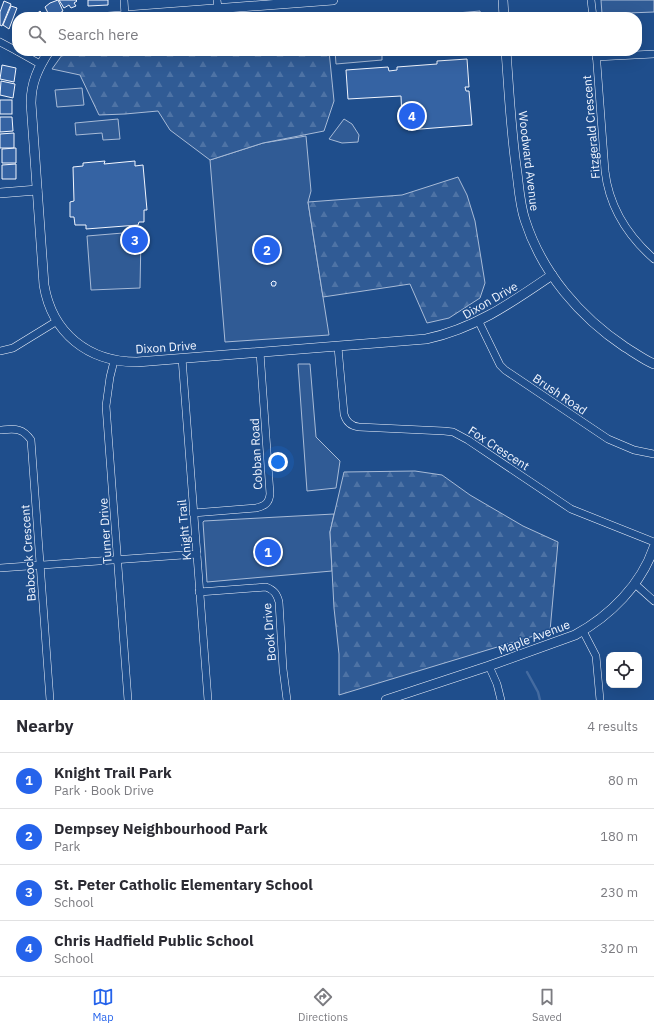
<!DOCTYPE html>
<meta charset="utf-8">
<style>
:root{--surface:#fff;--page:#f7f7f7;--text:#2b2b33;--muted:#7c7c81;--line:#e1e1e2;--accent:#2563eb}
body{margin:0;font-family:"IBM Plex Sans",sans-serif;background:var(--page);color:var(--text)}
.controls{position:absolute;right:12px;bottom:12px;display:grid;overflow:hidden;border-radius:8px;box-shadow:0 4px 16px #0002}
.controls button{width:36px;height:36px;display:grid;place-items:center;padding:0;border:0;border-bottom:1px solid var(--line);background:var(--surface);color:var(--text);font:20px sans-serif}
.you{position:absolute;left:278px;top:462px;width:14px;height:14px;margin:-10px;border:3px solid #fff;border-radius:50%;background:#1a73e8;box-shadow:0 0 0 6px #1a73e833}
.badge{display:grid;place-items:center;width:26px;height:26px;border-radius:50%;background:var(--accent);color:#fff;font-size:13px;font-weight:700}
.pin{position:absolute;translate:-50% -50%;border:2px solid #fff;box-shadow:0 1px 4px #0006}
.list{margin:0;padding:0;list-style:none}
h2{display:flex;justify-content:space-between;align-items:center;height:52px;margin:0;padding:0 16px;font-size:17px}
h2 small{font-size:13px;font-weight:400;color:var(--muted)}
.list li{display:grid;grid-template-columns:26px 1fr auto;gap:12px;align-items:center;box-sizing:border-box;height:56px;padding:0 16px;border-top:1px solid var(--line)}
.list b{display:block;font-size:15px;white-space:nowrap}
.list p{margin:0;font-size:13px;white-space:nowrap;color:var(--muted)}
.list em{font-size:13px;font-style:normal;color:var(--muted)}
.icon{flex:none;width:22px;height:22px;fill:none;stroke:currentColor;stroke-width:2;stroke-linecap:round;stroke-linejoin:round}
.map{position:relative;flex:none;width:654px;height:700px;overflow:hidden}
.search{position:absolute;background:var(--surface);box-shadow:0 4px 16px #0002;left:12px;right:12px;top:12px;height:44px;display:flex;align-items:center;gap:10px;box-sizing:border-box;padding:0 14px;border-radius:16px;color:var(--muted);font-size:15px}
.sheet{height:276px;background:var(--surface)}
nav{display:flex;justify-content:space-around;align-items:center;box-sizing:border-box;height:56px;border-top:1px solid var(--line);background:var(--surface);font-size:11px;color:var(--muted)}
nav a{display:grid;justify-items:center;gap:2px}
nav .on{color:var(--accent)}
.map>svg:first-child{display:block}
.built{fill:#305b95;stroke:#a8bbd7}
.forest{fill:url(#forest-firs);stroke:#a8bbd7}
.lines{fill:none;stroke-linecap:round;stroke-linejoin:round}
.stream{stroke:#446ba0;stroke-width:2.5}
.building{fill:#3563a3;stroke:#f2f6ff}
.minor-casing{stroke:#f2f6ff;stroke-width:8}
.tertiary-casing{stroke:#f2f6ff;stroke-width:10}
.minor{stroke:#1f4e8c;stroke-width:7}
.tertiary{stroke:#1f4e8c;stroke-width:9}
.labels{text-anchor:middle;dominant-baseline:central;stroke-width:3;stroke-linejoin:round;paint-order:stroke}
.street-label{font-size:12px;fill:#f2f6ff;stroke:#1f4e8c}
</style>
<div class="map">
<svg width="654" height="700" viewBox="0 0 654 700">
<defs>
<pattern id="forest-firs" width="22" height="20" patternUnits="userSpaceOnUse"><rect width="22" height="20" fill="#305b95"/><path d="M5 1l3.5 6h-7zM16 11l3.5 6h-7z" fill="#4e73a5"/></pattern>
</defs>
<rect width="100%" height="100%" fill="#1f4e8c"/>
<g class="built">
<polygon points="601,0 654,0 654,12 602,14"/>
<polygon points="480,11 481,17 411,17"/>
<polygon points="335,51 395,51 382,53 382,60 336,64"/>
<polygon points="82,88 84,105 57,107 55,90"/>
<polygon points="118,119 120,139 103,140 102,133 76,135 75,123"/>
<polygon points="344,119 352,124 359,135 358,142 342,143 329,139"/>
<polygon points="306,136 311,191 308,202 329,335 225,342 210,160 263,143"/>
<polygon points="135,232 141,236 140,288 91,290 87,236"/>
<polygon points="298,364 310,364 316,437 340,461 336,488 307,491"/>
<polygon points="334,514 330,532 332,571 207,582 203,522 204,521"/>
</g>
<g class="forest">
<polygon points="326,13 326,17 277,17"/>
<polygon points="65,51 329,51 334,101 324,131 263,143 210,160 170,130 158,111 125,114 99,115 80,75 52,69"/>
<polygon points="458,177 467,195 475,221 485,283 480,298 449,318 427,323 410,284 323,297 308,202 402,195"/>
<polygon points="415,471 442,475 470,495 523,526 558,542 550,631 339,695 339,654 334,608 330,532 344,472"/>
</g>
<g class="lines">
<polyline class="stream" points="527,672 538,692 540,700"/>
</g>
<g class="building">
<polygon points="58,0 63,11 58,14 59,17 50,17 45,7 50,3"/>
<polygon points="59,0 76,0 77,1 74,3 76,6 71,8 69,5 64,8"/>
<polygon points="88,0 108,0 108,5 88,6"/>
<polygon points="4,1 11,4 2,26 0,25 0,12"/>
<polygon points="11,6 17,8 9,29 3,25"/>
<polygon points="40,11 46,17 33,17 35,15"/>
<polygon points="467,59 469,87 465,87 466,91 469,91 472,125 408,130 407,118 402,119 401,96 348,99 346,70 388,67 389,71 397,70 397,67 437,64 437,61"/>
<polygon points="2,65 16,68 14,82 0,79"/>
<polygon points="1,81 15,84 13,98 0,95"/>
<rect x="0" y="100" width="12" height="14"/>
<polygon points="0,117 12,117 13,131 0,132"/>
<polygon points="14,133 14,148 0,148 0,134"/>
<polygon points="16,148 16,163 2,163 2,149"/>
<polygon points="105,161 104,164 135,161 135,166 143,165 147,210 144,210 144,222 139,222 138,225 86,229 86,225 75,225 74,217 70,217 70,202 74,201 73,167 83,166 83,163"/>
<polygon points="16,164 16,179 2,179 2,165"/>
<polygon points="273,281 276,282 276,284 275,286 272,286 271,283"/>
<polygon points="273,543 277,543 279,546 277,548 274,549 272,547"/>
</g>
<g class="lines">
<g class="minor-casing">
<g id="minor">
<polyline points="124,0 125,15"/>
<polyline points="217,0 218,8"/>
<polyline points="591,0 593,17"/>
<polyline points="0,42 17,51"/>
<polyline points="17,51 40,64"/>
<path d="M596 51 605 171C609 206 628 236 654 259"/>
<polyline points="596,57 654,54"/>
<polyline points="479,322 500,365 505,370 608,439 634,450 654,454"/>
<path d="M338 347 344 414C346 422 351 426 359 427L444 431 453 432 468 440 571 509 654 542"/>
<polyline points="0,351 13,348 57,321"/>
<polyline points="182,358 208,700"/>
<polyline points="114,361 110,377 106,406 128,700"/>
<path d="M0 430C14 429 22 427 31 440L50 700"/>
<path d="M193 513 256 508C265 506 269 503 270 494L260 352"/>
<polyline points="0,568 197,554"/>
<polyline points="635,584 654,601"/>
<path d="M199 592 266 587C274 590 277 594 279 602L283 669 287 700"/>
<polyline points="583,631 596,656 600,700"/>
<polyline points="489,666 497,684 501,700"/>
</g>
</g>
<g class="tertiary-casing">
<g id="tertiary">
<polyline points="503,0 504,17"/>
<polyline points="108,17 333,0"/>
<path d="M49 51C38 68 31 83 31 103L44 285C52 333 88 362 137 362L426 339C474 329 511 303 552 275"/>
<path d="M506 51C509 91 511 132 517 173 519 189 520 205 525 220 542 273 580 317 625 347 635 353 644 360 654 364"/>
<polyline points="0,193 37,190"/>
<path d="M386 700 489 666 575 635C610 616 641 585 654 547"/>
</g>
</g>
<use href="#minor" class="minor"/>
<use href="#tertiary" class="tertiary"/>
</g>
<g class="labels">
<g class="street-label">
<text transform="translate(591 127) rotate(-95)">Fitzgerald Crescent</text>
<text transform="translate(529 161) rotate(83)">Woodward Avenue</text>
<text transform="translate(490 300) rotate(-30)">Dixon Drive</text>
<text transform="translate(166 347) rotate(-4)">Dixon Drive</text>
<text transform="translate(560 394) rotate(34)">Brush Road</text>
<text transform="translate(499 448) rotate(33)">Fox Crescent</text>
<text transform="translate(256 454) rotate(-93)">Cobban Road</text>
<text transform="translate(184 530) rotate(-95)">Knight Trail</text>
<text transform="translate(105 531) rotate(-94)">Turner Drive</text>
<text transform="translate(28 553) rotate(-94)">Babcock Crescent</text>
<text transform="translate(269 632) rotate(-95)">Book Drive</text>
<text transform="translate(534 637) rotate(-21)">Maple Avenue</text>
</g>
</g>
</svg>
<div class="controls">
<button><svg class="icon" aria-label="locate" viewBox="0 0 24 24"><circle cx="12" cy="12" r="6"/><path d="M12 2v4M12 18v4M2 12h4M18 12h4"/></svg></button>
</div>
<div class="you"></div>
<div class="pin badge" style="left:268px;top:552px">1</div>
<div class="pin badge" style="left:267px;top:250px">2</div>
<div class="pin badge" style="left:135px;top:240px">3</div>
<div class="pin badge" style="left:412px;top:116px">4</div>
<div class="search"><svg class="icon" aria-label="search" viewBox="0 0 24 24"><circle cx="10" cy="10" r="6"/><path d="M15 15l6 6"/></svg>Search here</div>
</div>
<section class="sheet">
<h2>Nearby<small>4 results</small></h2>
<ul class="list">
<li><span class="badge">1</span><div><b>Knight Trail Park</b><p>Park · Book Drive</p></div><em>80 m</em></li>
<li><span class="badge">2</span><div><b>Dempsey Neighbourhood Park</b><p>Park</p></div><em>180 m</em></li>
<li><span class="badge">3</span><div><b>St. Peter Catholic Elementary School</b><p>School</p></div><em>230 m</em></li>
<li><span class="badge">4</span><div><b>Chris Hadfield Public School</b><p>School</p></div><em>320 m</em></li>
</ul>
</section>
<nav>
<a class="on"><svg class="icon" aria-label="map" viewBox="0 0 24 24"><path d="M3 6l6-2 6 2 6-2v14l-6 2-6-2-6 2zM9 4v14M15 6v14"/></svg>Map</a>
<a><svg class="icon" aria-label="directions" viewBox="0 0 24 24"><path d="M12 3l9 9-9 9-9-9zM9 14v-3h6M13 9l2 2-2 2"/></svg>Directions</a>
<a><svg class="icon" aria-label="saved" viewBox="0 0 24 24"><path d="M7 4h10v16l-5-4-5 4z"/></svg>Saved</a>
</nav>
